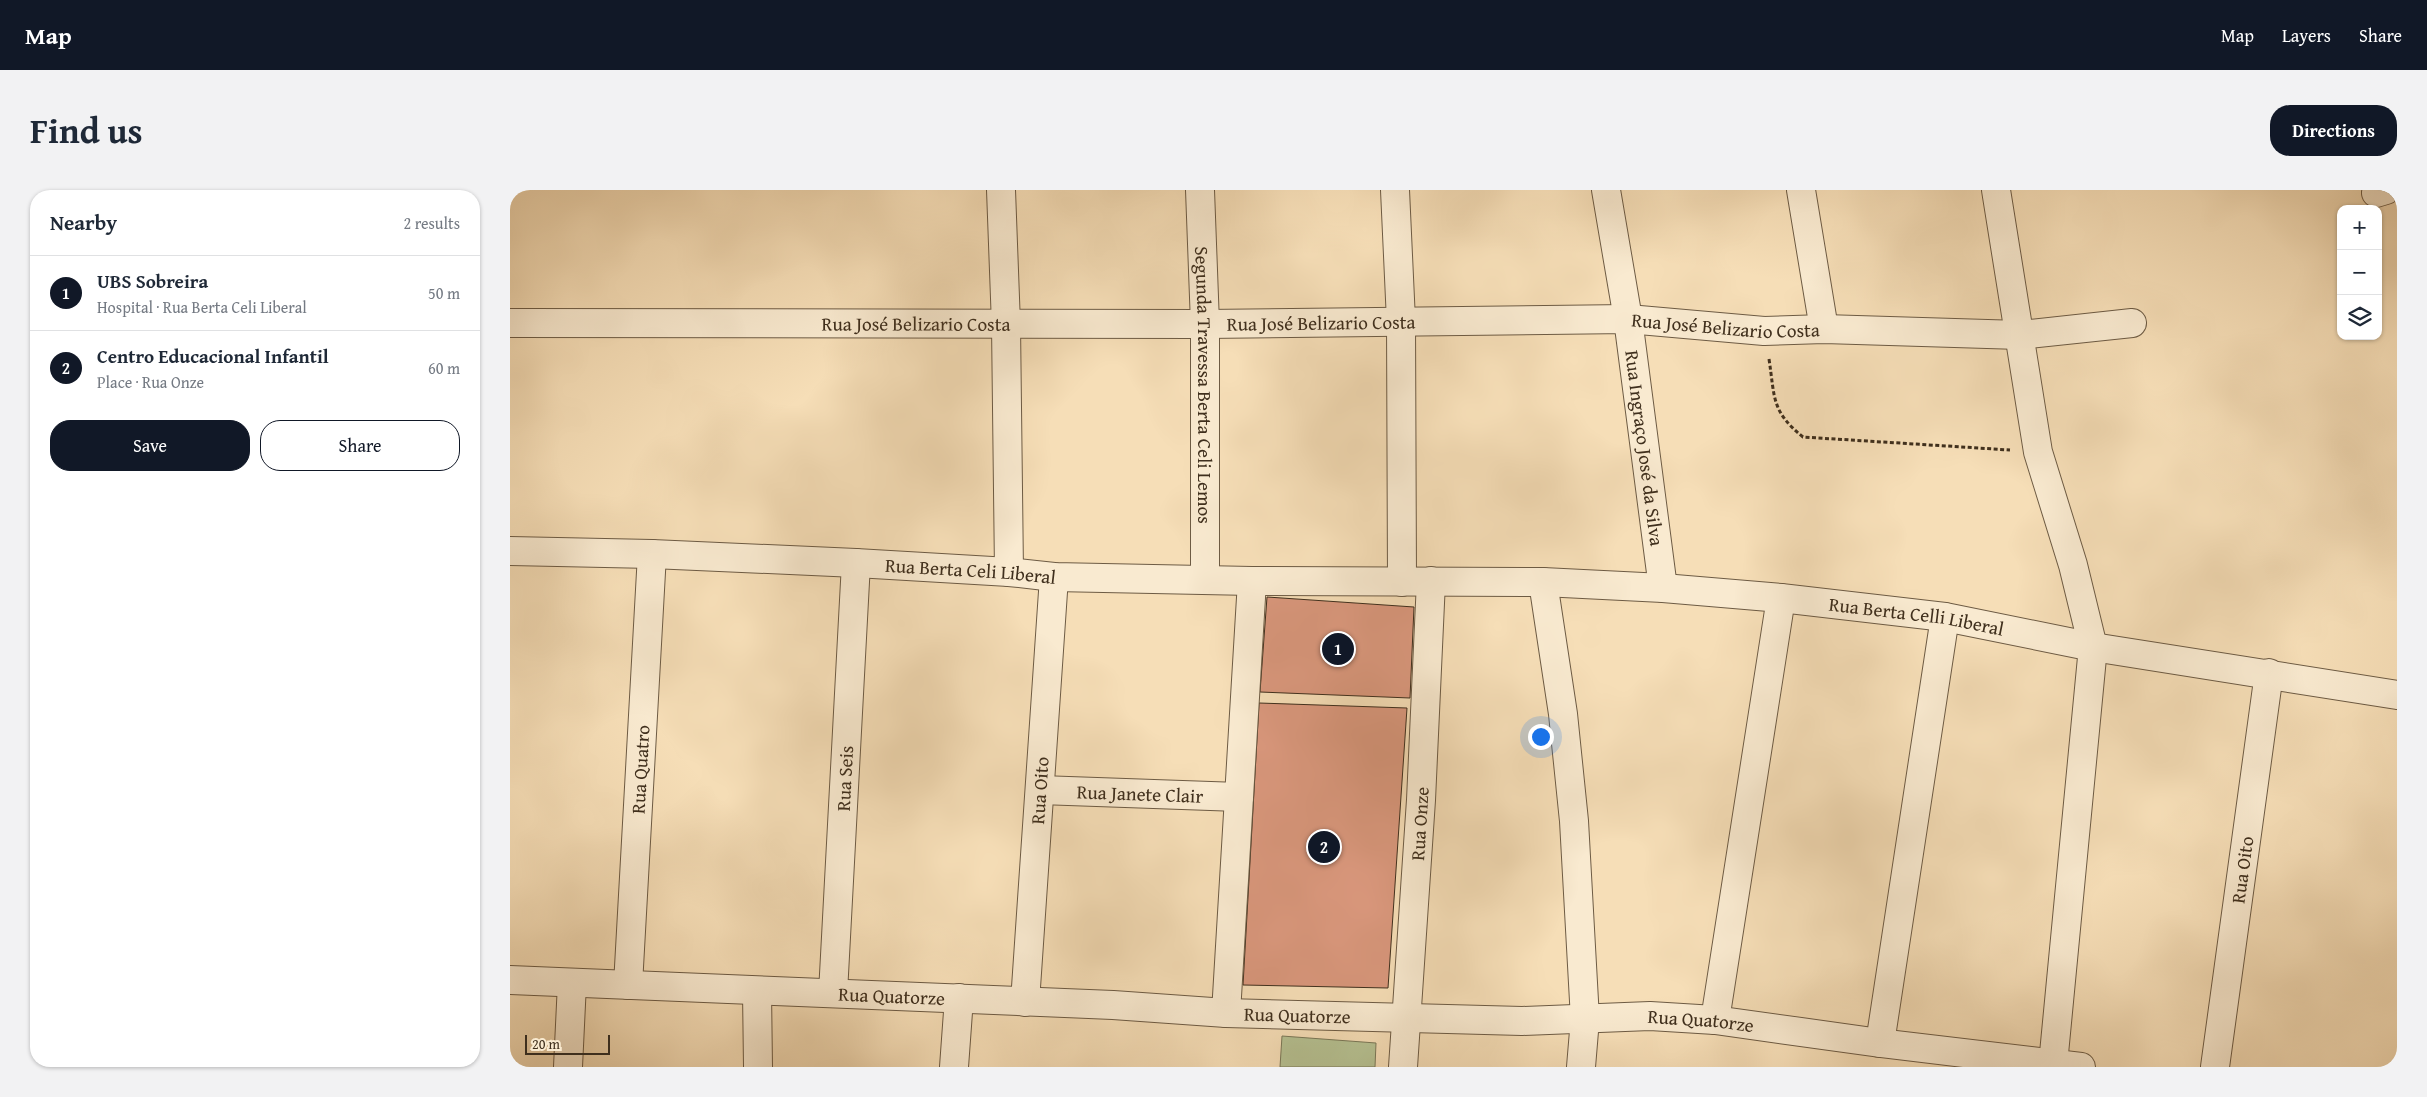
<!DOCTYPE html>
<meta charset="utf-8">
<style>
:root{--surface:#fff;--page:#f2f2f3;--text:#1f2937;--muted:#747a83;--line:#e0e1e3;--accent:#111827}
body{margin:0;font-family:"Gentium Book Plus",serif;background:var(--page);color:var(--text)}
.controls{position:absolute;right:15px;top:15px;display:grid;overflow:hidden;border-radius:10px;box-shadow:0 1px 4px #0004}
.controls button{width:45px;height:45px;display:grid;place-items:center;padding:0;border:0;border-bottom:1px solid var(--line);background:var(--surface);color:var(--text);font:25px sans-serif}
.scale{position:absolute;left:15px;bottom:12px;width:85px;box-sizing:border-box;padding-left:5px;border:2px solid #3f2f1d;border-top:0;font-size:14px;line-height:18px;white-space:nowrap;color:#3f2f1d;-webkit-text-stroke:4px #f9ead0;paint-order:stroke}
.you{position:absolute;left:1030px;top:546px;width:18px;height:18px;margin:-12px;border:4px solid #fff;border-radius:50%;background:#1a73e8;box-shadow:0 0 0 8px #1a73e833}
.badge{display:grid;place-items:center;width:32px;height:32px;border-radius:50%;background:var(--accent);color:#fff;font-size:16px;font-weight:700}
.pin{position:absolute;translate:-50% -50%;border:2px solid #fff;box-shadow:0 1px 5px #0006}
.list{margin:0;padding:0;list-style:none}
h2{display:flex;justify-content:space-between;align-items:center;height:65px;margin:0;padding:0 20px;font-size:21px}
h2 small{font-size:16px;font-weight:400;color:var(--muted)}
.list li{display:grid;grid-template-columns:32px 1fr auto;gap:15px;align-items:center;box-sizing:border-box;height:75px;padding:0 20px;border-top:1px solid var(--line)}
.list b{display:block;font-size:19px;white-space:nowrap}
.list p{margin:0;font-size:16px;white-space:nowrap;color:var(--muted)}
.list em{font-size:16px;font-style:normal;color:var(--muted)}
.actions{display:flex;gap:10px;padding:15px 20px}
.actions a{flex:1;padding:11px 0;border:1px solid var(--accent);border-radius:20px;text-align:center;font-size:18px;color:var(--accent)}
.actions .main{background:var(--accent);color:#fff}
.icon{flex:none;width:28px;height:28px;fill:none;stroke:currentColor;stroke-width:2;stroke-linecap:round;stroke-linejoin:round}
.map{position:relative;flex:none;width:1887px;height:877px;overflow:hidden;border-radius:20px}
header{display:flex;align-items:center;gap:30px;box-sizing:border-box;height:70px;padding:0 25px;background:var(--accent);color:#fff}
header strong{font-size:24px}
nav{display:flex;gap:28px;margin-inline-start:auto;font-size:18px}
.intro{display:flex;align-items:center;justify-content:space-between;box-sizing:border-box;height:120px;padding:0 30px}
h1{margin:0;font-size:35px}
.button{padding:12px 22px;border-radius:20px;background:var(--accent);color:#fff;font-size:18px;font-weight:700}
main{display:flex;gap:30px;padding:0 30px}
aside{flex:1;background:var(--surface);border-radius:20px;box-shadow:0 1px 4px #0004}
.map>svg:first-child{display:block}
.green{fill:#b6c293;stroke:#7a7858}
.building{fill:#d9977c;stroke:#3f2f1d}
.lines{fill:none;stroke-linecap:round;stroke-linejoin:round}
.minor-casing{stroke:#6d5b44;stroke-width:30}
.path{stroke:#3f2f1d;stroke-width:3;stroke-dasharray:4 2.5;stroke-linecap:butt}
.minor{stroke:#f9ead0;stroke-width:28}
.labels{text-anchor:middle;dominant-baseline:central;stroke-width:4.5;stroke-linejoin:round;paint-order:stroke}
.street-label{font-size:19px;fill:#3f2f1d;stroke:#f9ead0}
</style>
<header>
<strong>Map</strong>
<nav><a>Map</a><a>Layers</a><a>Share</a></nav>
</header>
<div class="intro"><h1>Find us</h1><a class="button">Directions</a></div>
<main>
<aside>
<h2>Nearby<small>2 results</small></h2>
<ul class="list">
<li><span class="badge">1</span><div><b>UBS Sobreira</b><p>Hospital · Rua Berta Celi Liberal</p></div><em>50 m</em></li>
<li><span class="badge">2</span><div><b>Centro Educacional Infantil</b><p>Place · Rua Onze</p></div><em>60 m</em></li>
</ul>
<div class="actions"><a class="main">Save</a><a>Share</a></div>
</aside>
<div class="map">
<svg width="1887" height="877" viewBox="0 0 1887 877">
<rect width="100%" height="100%" fill="#f6deb7"/>
<filter id="stains"><feTurbulence type="fractalNoise" baseFrequency=".004" numOctaves="4"/><feColorMatrix values="0 0 0 0 .2 0 0 0 0 .09 0 0 0 0 .02 0 0 0 .5 -.17"/></filter>
<radialGradient id="worn" r=".72"><stop offset=".6" stop-color="#630" stop-opacity="0"/><stop offset="1" stop-color="#630" stop-opacity=".3"/></radialGradient>
<polygon class="green" points="772,846 866,853 865,877 770,877"/>
<g class="building">
<polygon points="757,407 904,417 900,508 750,502"/>
<polygon points="749,513 897,518 878,798 733,795"/>
</g>
<g class="lines">
<g class="minor-casing">
<g id="minor">
<polyline points="491,0 496,135 499,382"/>
<path id="s1" d="M690 0 695 134V390"/>
<polyline points="885,0 891,131 892,392"/>
<path id="s2" d="M1096 0 1118 129 1153 398"/>
<polyline points="1291,0 1314,139"/>
<polyline points="1486,0 1528,262 1563,375 1583,457 1543,874"/>
<polyline points="1866,3 1876,0"/>
<path id="s3" d="M0 133 695 134 1118 129 1254 141 1314 139 1510 145 1622 133"/>
<path id="s4" d="M0 361 142 364 346 373 499 382 544 387 742 391 1033 392 1153 398 1271 408 1435 427 1583 457 1887 505"/>
<polyline points="1033,392 1053,524 1064,631 1075,829 1071,877"/>
<path id="s5" d="M530 600 729 607"/>
<path id="s6" d="M0 790 603 815 716 823 1012 831 1140 826 1205 830 1370 853 1571 877"/>
<path id="s7" d="M118 795 142 364"/>
<polyline points="247,801 248,877"/>
<path id="s8" d="M323 803 346 373"/>
<path id="s9" d="M515 812 544 387"/>
<polyline points="716,823 742,391"/>
<polyline points="1205,830 1271,408"/>
<polyline points="1370,853 1435,427"/>
<polyline points="58,877 62,793"/>
<polyline points="444,877 449,808"/>
<path id="s10" d="M893 877 911 610 921 391"/>
<path id="s11" d="M1705 877 1759 483"/>
</g>
</g>
<path class="path" d="M1259 169C1265 208 1261 221 1293 247L1500 260"/>
<use href="#minor" class="minor"/>
</g>
<g class="labels">
<g class="street-label">
<text stroke="none"><textPath href="#s3" startOffset="811">Rua José Belizario Costa</textPath></text>
<text stroke="none"><textPath href="#s3" startOffset="406">Rua José Belizario Costa</textPath></text>
<text stroke="none"><textPath href="#s3" startOffset="1216">Rua José Belizario Costa</textPath></text>
<text stroke="none"><textPath href="#s1" startOffset="195">Segunda Travessa Berta Celi Lemos</textPath></text>
<text stroke="none"><textPath href="#s2" startOffset="261">Rua Ingraço José da Silva</textPath></text>
<text stroke="none"><textPath href="#s4" startOffset="461">Rua Berta Celi Liberal</textPath></text>
<text stroke="none"><textPath href="#s4" startOffset="1409">Rua Berta Celli Liberal</textPath></text>
<text stroke="none"><textPath href="#s7" startOffset="216">Rua Quatro</textPath></text>
<text stroke="none"><textPath href="#s8" startOffset="215">Rua Seis</textPath></text>
<text stroke="none"><textPath href="#s9" startOffset="212">Rua Oito</textPath></text>
<text stroke="none"><textPath href="#s5" startOffset="100">Rua Janete Clair</textPath></text>
<text stroke="none"><textPath href="#s10" startOffset="244">Rua Onze</textPath></text>
<text stroke="none"><textPath href="#s11" startOffset="199">Rua Oito</textPath></text>
<text stroke="none"><textPath href="#s6" startOffset="382">Rua Quatorze</textPath></text>
<text stroke="none"><textPath href="#s6" startOffset="788">Rua Quatorze</textPath></text>
<text stroke="none"><textPath href="#s6" startOffset="1192">Rua Quatorze</textPath></text>
</g>
</g>
<rect width="100%" height="100%" filter="url(#stains)"/>
<rect width="100%" height="100%" fill="url(#worn)"/>
</svg>
<div class="controls">
<button>+</button>
<button>−</button>
<button><svg class="icon" aria-label="layers" viewBox="0 0 24 24"><path d="M12 4l9 5-9 5-9-5zM3 14l9 5 9-5"/></svg></button>
</div>
<div class="scale">20 m</div>
<div class="you"></div>
<div class="pin badge" style="left:828px;top:459px">1</div>
<div class="pin badge" style="left:814px;top:657px">2</div>
</div>
</main>
